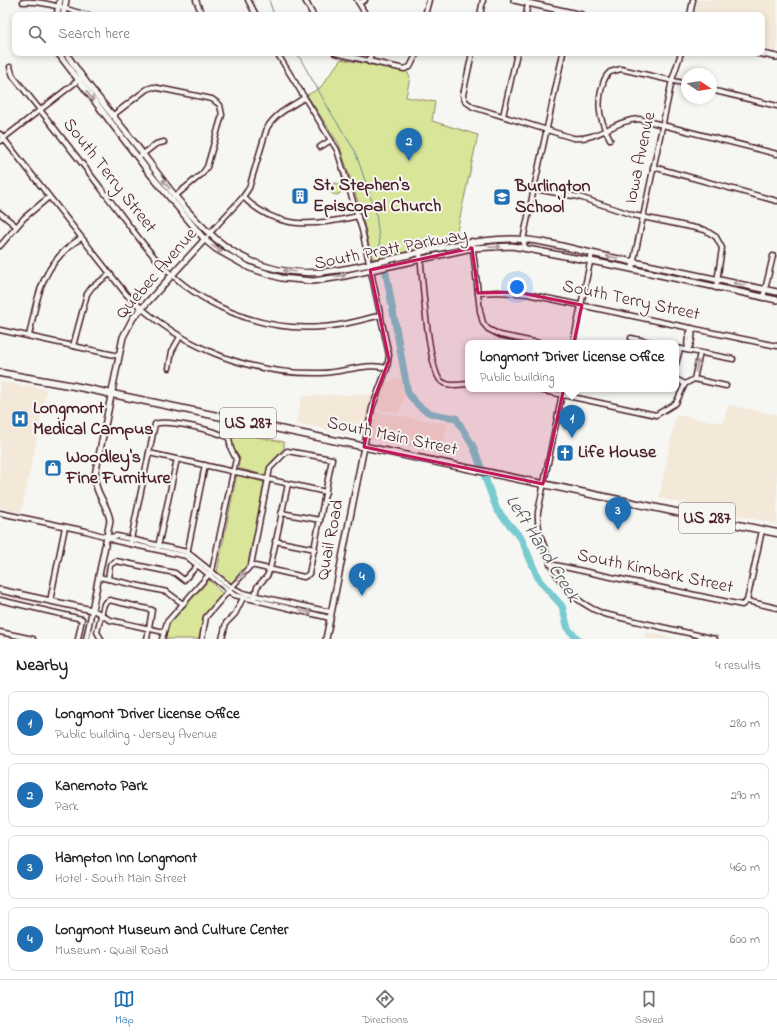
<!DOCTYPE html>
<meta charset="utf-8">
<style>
:root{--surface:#fff;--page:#f2f2f2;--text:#222;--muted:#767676;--line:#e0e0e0;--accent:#1f6fb2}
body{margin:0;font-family:"Indie Flower",sans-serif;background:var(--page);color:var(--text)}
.compass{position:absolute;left:681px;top:68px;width:36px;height:36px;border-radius:50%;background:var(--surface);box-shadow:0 2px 6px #0003;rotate:102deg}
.you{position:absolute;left:517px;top:287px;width:14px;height:14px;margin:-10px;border:3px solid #fff;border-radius:50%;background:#1a73e8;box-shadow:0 0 0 6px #1a73e833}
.badge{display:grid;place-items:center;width:26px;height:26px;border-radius:50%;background:var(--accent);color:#fff;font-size:13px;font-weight:700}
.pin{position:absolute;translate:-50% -33px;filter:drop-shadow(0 1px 2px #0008)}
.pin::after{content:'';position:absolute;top:21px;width:14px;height:12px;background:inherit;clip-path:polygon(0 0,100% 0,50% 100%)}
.popup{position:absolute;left:465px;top:340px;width:214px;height:52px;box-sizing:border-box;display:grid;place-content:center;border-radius:8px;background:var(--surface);filter:drop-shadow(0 1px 3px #0005);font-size:13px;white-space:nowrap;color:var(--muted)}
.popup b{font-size:15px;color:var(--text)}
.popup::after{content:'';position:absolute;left:50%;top:100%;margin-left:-8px;border:8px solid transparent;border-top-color:var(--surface)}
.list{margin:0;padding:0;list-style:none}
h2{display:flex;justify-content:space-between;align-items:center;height:52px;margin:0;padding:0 16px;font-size:17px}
h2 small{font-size:13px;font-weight:400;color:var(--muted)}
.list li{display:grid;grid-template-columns:26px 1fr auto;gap:12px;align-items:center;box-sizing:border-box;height:64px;margin:0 8px 8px;padding:0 8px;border:1px solid var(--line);border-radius:8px}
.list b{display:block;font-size:15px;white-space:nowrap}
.list p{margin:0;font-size:13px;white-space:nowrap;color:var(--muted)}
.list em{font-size:13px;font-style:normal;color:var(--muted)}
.icon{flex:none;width:22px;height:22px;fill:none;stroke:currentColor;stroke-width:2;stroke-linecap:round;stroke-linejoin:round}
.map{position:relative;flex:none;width:777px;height:639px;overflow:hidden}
.search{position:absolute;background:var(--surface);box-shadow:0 2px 6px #0003;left:12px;right:12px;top:12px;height:44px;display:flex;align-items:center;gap:10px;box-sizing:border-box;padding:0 14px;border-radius:8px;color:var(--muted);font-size:15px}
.sheet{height:340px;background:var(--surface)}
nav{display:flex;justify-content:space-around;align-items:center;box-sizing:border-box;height:56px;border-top:1px solid var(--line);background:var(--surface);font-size:11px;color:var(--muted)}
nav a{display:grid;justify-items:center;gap:2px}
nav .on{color:var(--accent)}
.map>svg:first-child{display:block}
.built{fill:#f4e8d9}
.green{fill:#d9e699;stroke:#928262}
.garden{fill:url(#garden-dots);stroke:#928262}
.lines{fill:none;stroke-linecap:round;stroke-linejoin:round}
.stream{stroke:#66868e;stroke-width:1}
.river{stroke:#79cbd0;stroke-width:7}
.minor-casing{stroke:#4a1f2b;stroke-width:7}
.tertiary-casing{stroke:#4a1f2b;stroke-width:8}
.primary-casing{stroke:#4a1f2b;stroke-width:9}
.minor{stroke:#f6f6f2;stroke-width:4}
.tertiary{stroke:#f6f6f2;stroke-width:5}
.primary{stroke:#f6f6f2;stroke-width:6}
.oneway{stroke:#a99598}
.marked{fill:#c2185b;fill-opacity:0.2;stroke:#c2185b;stroke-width:3;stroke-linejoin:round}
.labels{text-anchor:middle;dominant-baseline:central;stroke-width:4;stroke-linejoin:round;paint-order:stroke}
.shield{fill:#f6f6f2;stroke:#7e6067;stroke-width:1}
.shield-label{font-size:17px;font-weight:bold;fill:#4a1f2b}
.street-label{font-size:18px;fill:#4a1f2b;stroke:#f6f6f2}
.poi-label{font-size:18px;font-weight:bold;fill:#4a1f2b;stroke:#f6f6f2;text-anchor:start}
.water-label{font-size:19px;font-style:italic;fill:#58535d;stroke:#f6f6f2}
</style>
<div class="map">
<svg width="777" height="639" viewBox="0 0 777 639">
<defs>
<pattern id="garden-dots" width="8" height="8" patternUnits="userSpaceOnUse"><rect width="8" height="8" fill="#d9e699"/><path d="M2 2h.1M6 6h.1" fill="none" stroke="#bcc584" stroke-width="1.8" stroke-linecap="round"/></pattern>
</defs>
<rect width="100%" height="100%" fill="#f6f6f2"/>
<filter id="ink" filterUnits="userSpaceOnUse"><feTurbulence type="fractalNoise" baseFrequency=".025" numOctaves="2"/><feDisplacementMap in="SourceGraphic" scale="8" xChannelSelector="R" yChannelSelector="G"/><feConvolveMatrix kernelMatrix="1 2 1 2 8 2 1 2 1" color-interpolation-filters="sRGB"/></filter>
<g filter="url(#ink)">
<g class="built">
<polygon points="697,0 777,0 777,54 762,50 762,15 694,15"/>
<polygon points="401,378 404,399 399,413 377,409 382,383"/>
<polygon points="0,382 47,389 21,513 0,508"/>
<polygon points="371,394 377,412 448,424 442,453 296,423 302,396"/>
<polygon points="728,405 777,415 777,524 659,498 676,415 723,423"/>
<polygon points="646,632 678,639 644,639"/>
</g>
<g class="green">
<polygon points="341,59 407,72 410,77 406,97 435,102 432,121 478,135 455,240 389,256 380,260 372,258 361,211 339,144 307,95 320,88"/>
<polygon points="229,432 284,442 284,448 269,465 267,476 238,468 240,458 233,450"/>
<polygon points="237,474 265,483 247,568 231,584 217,572"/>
<polygon points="209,580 223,594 207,613 201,639 165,639 168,625"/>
</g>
<circle class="garden" cx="336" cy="189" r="6"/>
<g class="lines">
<g class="stream">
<polyline points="269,0 274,15"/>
<polyline points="297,53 333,116 355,151 376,213 381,255"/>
</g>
<path class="river" d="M386 273 408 393C424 415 430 414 456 418L474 448 497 510 521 538 539 580 562 606 568 629 578 639"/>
<g class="minor-casing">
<g id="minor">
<polyline points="196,0 202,15"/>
<polyline points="248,0 256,15"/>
<polyline points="305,0 313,15"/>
<polyline points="357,0 366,15"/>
<path d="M23 2C44 0 67 10 88 15"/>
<polyline points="359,3 365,0"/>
<polyline points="425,15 429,0"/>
<polyline points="480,15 483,0"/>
<polyline points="526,15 528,3"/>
<polyline points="690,15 693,0"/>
<polyline points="277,53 337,150 362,230 389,355 387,368 372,408 364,447"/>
<polyline points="335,53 404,69 410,67 417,53"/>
<path d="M472 53 463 95 465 101 473 107 573 138C597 141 615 120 639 119L777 154"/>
<polyline points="369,62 371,53"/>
<path d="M10 67 13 76C45 116 76 155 106 195 123 217 139 240 157 260 198 305 260 332 321 327 342 326 361 320 381 315"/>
<polyline points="711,90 777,106"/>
<polyline points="112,116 147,89 153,87 212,99 220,105 222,115 207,167 202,174 174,197"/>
<polyline points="503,116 517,53"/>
<path d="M0 134 126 294C179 346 246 375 321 373 343 373 365 362 387 368"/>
<path d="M610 139C601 122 597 110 601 91 603 83 604 77 610 72L621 69 687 84"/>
<polyline points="0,141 80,79"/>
<polyline points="320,147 331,140"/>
<polyline points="138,158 156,144 164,142"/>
<polyline points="653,167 777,201"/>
<polyline points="535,189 579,197 633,215 705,230 716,237 722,248 716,288"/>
<path d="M243 197C278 231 315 226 358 216"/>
<polyline points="0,213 16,226"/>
<path d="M209 234 243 197 249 188 267 128C276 113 290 107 304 98"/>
<polyline points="472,241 480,311 483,323 488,329 500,335 539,343"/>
<polyline points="0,246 24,218 49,197"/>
<polyline points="525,247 523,240 563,53"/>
<path d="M420 253C422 275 428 370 441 381 449 387 459 385 468 384"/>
<polyline points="632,269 672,80 681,53"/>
<polyline points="478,293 498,292 527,294 777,346"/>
<polyline points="763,298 773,256"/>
<path d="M692 328C693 336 693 343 688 349 686 342 688 335 692 328Z"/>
<polyline points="0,330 119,356"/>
<path d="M29 336C38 294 42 263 81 238"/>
<polyline points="631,338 654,343"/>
<polyline points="573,343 592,253"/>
<polyline points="73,346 87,294 92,287 110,274"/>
<polyline points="676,348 733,359"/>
<polyline points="676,364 680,349"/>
<polyline points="169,368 172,351 180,337"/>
<polyline points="676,379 685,384"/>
<polyline points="694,379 726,386"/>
<polyline points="535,389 656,415 676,403 685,384 694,379 700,353"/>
<path d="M563 389 538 512C537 526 540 536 545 548 556 581 571 601 604 614L715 639"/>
<polyline points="149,453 326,492"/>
<polyline points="0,513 86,531 107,537 116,541 186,556 234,595 330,618"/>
<polyline points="281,513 320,520"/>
<polyline points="108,537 117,536 187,552 231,587 243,593 331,612"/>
<polyline points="275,541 315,549"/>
<path d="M130 544 155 424C169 419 216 431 229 438L231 449 236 459 212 571 167 622 162 639"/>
<polyline points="158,547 177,459"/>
<polyline points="187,554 205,465"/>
<polyline points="550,564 742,605 747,601 777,608"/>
<polyline points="99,577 167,592 183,604"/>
<polyline points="108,579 110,565 116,561 175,573 184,580 197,566"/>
<polyline points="254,599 257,587 267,576 270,569 288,484"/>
<polyline points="0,600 82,619 78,639"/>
<polyline points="50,601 65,527"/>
<polyline points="747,601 762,530"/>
<polyline points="0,632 33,639"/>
<path d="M86 639 92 610C102 613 103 617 110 620L164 632"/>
<polyline points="101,639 97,632 104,604 109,600 152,610 147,639"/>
<polyline points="202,639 206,617 251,565 270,468 287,451 332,459 309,574 304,577 251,565"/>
<polyline points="222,639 226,623 235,614 243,598"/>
</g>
</g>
<g class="tertiary-casing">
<g id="tertiary">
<polyline points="514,0 582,15"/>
<polyline points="57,15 60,0"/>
<polyline points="63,15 66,0"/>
<polyline points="58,53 151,175 205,240 216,249 250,268 281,278 313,281 340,277 472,248 512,246 622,267 777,300"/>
<path d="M66 53C85 84 111 112 133 141 189 214 232 288 338 270 396 261 452 240 511 239 541 239 571 249 600 255 659 267 718 280 777 292"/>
<polyline points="757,53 777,57"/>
<path d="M0 590 92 610 110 521C108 504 94 493 95 475L123 337 133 318 206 238"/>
<polyline points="326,639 364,447"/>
</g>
</g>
<g class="primary-casing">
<polyline id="primary" points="0,373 74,386 777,533"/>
</g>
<use href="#minor" class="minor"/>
<use href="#tertiary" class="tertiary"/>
<use href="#primary" class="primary"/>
</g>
<defs><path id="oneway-shaft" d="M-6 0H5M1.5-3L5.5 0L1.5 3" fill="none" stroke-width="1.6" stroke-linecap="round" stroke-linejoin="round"/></defs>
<g class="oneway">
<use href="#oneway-shaft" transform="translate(90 96) rotate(53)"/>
<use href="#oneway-shaft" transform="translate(166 184) rotate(-128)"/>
<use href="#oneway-shaft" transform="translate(495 247) rotate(-3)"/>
<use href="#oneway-shaft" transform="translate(217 249) rotate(35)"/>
<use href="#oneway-shaft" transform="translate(612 257) rotate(-168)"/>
<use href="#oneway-shaft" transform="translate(289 271) rotate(-173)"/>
<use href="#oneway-shaft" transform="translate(340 276) rotate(-10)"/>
<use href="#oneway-shaft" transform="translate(739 284) rotate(-168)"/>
<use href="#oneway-shaft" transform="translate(697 366) rotate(-77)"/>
<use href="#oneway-shaft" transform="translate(241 576) rotate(-47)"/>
<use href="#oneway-shaft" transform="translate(306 612) rotate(12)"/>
</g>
</g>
<path class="marked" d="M472 248 478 293 516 292 582 305 543 484 364 447 374 399 389 360 370 270Z"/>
<defs>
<g id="building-square" transform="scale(0.9)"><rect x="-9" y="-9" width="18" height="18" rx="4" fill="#1f6fb2" stroke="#f6f6f2"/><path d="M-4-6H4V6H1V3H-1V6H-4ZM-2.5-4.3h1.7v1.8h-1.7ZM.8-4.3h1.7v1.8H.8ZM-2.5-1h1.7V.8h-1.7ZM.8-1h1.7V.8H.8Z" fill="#fff"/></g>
<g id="school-square" transform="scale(0.9)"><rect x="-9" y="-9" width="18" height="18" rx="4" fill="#1f6fb2" stroke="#f6f6f2"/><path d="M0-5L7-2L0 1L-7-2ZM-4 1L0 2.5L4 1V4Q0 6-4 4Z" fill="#fff"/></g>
<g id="hospital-square" transform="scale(0.9)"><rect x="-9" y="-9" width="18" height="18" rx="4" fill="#1f6fb2" stroke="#f6f6f2"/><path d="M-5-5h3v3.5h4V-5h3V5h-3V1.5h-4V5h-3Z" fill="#fff"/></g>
<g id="church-square" transform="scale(0.9)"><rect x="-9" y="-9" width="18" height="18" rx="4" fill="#1f6fb2" stroke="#f6f6f2"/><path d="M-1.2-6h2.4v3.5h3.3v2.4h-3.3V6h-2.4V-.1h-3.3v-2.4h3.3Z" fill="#fff"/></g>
<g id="shop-square" transform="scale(0.9)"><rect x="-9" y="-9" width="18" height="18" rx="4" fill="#1f6fb2" stroke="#f6f6f2"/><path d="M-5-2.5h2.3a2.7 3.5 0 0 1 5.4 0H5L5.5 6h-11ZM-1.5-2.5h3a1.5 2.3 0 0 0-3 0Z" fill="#fff"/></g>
</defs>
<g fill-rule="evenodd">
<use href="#building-square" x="300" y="196"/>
<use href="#school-square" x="502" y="197"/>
<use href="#hospital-square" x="20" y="419"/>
<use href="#church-square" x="565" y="453"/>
<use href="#shop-square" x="53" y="468"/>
</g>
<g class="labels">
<g class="shield">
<rect x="220" y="408" width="56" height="30" rx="3"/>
<rect x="679" y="503" width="56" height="30" rx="3"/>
</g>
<g class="shield-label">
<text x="248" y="423">US 287</text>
<text x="707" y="518">US 287</text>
</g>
<g class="street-label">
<text transform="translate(641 158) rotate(-78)">Iowa Avenue</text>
<text transform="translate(109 176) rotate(52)">South Terry Street</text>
<text transform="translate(391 250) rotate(-11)">South Pratt Parkway</text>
<text transform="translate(157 274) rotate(-49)">Quebec Avenue</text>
<text transform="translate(631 301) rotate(12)">South Terry Street</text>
<text transform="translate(392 437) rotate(12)">South Main Street</text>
<text transform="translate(331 540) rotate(-79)">Quail Road</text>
<text transform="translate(655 572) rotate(12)">South Kimbark Street</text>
</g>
<g class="poi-label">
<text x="313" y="186">St. Stephen's<tspan x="313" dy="21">Episcopal Church</tspan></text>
<text x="515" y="187">Burlington<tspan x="515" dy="21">School</tspan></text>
<text x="33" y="409">Longmont<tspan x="33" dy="21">Medical Campus</tspan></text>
<text x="578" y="453">Life House</text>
<text x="66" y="458">Woodley's<tspan x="66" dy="21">Fine Furniture</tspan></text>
</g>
<g class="water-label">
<text transform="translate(542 549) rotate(58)">Left Hand Creek</text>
</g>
</g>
</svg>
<svg class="compass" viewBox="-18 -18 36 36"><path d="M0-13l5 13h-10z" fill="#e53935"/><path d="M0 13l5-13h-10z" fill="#767676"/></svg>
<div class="you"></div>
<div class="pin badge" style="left:572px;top:438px">1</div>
<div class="popup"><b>Longmont Driver License Office</b>Public building</div>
<div class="pin badge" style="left:409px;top:161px">2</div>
<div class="pin badge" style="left:618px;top:530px">3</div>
<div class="pin badge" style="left:362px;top:596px">4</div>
<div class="search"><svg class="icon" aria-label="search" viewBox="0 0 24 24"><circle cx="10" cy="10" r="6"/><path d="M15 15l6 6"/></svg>Search here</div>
</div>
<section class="sheet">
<h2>Nearby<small>4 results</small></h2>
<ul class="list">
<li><span class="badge">1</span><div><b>Longmont Driver License Office</b><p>Public building · Jersey Avenue</p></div><em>280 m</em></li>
<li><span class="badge">2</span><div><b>Kanemoto Park</b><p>Park</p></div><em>290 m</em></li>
<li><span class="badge">3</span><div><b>Hampton Inn Longmont</b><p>Hotel · South Main Street</p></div><em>460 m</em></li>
<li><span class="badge">4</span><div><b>Longmont Museum and Culture Center</b><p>Museum · Quail Road</p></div><em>600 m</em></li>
</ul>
</section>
<nav>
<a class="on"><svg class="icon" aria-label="map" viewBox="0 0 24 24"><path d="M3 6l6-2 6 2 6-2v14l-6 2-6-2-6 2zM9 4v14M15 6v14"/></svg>Map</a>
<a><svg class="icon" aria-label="directions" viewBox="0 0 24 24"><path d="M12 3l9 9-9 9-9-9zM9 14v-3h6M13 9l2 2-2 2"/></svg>Directions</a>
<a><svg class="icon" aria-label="saved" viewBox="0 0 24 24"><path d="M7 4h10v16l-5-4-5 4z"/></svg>Saved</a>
</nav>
